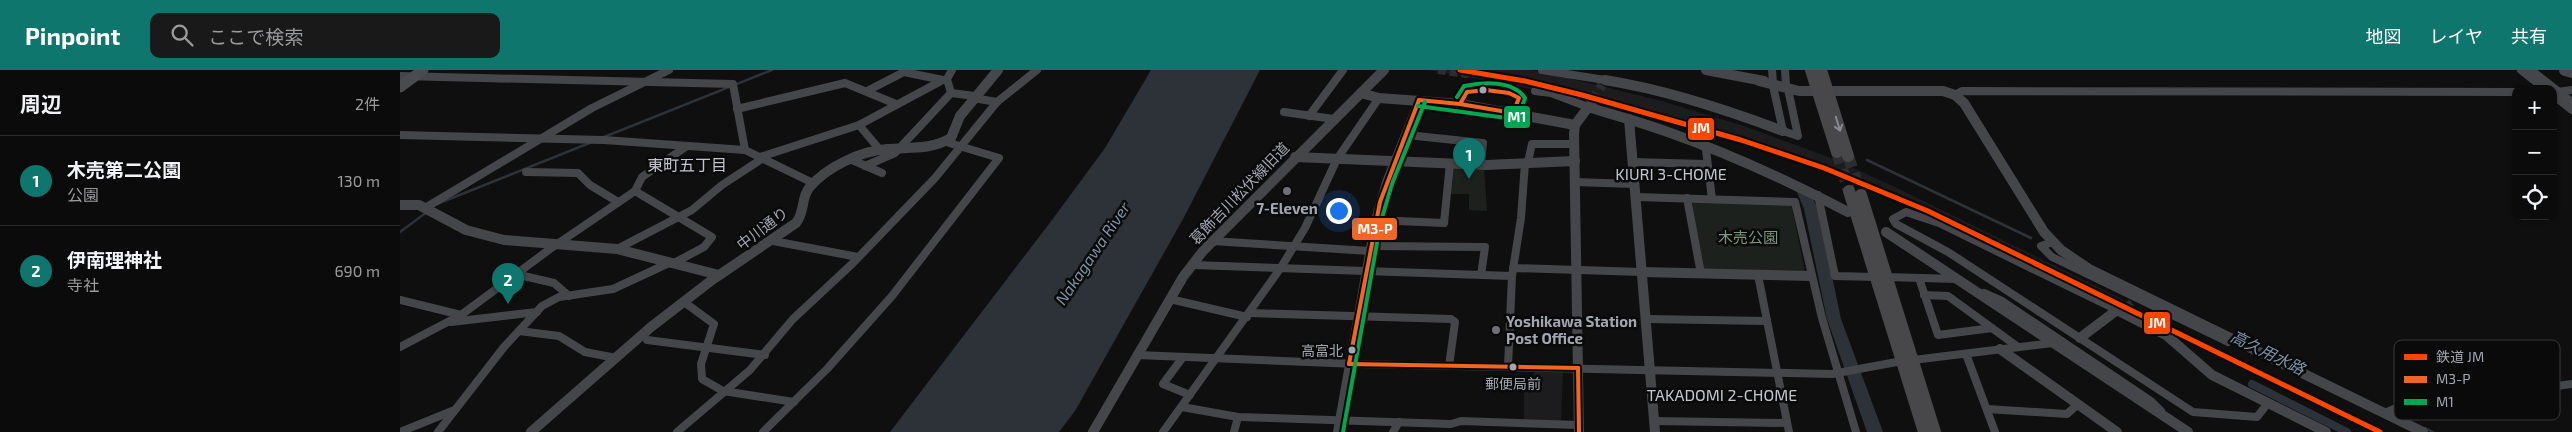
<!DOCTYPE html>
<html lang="ja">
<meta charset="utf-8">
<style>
:root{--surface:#0b0b0c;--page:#19191a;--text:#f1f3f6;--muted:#9a9b9d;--line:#2b2b2d;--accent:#0f766e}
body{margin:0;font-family:"Exo 2","Noto Sans JP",sans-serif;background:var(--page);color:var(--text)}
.controls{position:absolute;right:15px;top:15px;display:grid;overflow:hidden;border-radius:10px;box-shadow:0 1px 4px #0004}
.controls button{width:45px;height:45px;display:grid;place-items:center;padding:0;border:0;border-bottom:1px solid var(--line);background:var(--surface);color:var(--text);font:25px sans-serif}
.you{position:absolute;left:938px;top:140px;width:18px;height:18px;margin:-12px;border:4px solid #fff;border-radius:50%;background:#1a73e8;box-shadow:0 0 0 8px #1a73e833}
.badge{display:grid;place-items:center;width:32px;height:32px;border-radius:50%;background:var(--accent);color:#fff;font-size:16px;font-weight:700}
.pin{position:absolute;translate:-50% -41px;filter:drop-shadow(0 1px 2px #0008)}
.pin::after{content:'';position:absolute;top:26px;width:18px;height:15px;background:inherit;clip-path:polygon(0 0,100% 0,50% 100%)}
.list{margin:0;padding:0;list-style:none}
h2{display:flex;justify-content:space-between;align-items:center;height:65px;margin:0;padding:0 20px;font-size:21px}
h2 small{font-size:16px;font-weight:400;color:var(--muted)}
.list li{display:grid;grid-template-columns:32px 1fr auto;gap:15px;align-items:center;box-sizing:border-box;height:90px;padding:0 20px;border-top:1px solid var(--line)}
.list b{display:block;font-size:19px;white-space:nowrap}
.list p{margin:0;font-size:16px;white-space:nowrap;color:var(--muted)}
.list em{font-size:16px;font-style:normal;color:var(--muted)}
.icon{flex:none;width:28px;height:28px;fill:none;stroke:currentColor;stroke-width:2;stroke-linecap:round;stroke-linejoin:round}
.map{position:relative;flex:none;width:2172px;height:362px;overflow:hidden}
header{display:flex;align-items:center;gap:30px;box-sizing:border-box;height:70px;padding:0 25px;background:var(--accent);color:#fff}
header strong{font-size:24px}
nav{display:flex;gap:28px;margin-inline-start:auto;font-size:18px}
.search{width:350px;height:45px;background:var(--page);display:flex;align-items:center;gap:12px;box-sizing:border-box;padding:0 18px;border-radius:10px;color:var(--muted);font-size:19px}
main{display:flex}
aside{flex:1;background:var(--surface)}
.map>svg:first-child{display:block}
.built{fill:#1c1c1e}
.green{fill:#1c211d}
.water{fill:#2c3237}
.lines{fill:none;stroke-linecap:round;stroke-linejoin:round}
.stream{stroke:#2c3237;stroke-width:2.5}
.canal{stroke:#2c3237;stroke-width:8}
.river{fill:#2c3237;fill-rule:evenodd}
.minor-tunnel{stroke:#2c2d30;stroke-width:8;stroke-dasharray:8 4;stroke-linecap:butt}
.tertiary-tunnel{stroke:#2c2d30;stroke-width:10;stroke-dasharray:10 5;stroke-linecap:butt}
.primary-tunnel{stroke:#2c2d30;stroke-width:12;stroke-dasharray:12 6;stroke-linecap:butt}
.minor{stroke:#454649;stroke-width:8}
.tertiary{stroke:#454649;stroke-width:10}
.secondary{stroke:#4a4b4d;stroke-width:11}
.primary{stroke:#48484b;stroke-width:12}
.bus-1-casing{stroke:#0a0a0b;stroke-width:8}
.bus-2-casing{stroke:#0a0a0b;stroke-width:8}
.bus-1{stroke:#f26522;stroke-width:4}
.bus-2{stroke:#00a651;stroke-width:4}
.rail-1-casing{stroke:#0a0a0b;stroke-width:9}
.rail-1{stroke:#ff4500;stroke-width:5}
.oneway{stroke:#878a91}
.bus-dot{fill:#a2a6af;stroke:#0a0a0b;stroke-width:2}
.poi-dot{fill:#6f7177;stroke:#0a0a0b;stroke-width:2}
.labels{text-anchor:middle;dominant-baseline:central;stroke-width:5;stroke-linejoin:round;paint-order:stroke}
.bus-label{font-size:14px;fill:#a2a6af;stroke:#0a0a0b;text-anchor:end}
.street-label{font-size:15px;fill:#a2a6af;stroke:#0a0a0b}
.poi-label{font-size:15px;font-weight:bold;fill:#a2a6af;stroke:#0a0a0b}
.park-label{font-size:15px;fill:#7b987d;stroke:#0a0a0b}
.neighbourhood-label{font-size:16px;fill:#c2c5cc;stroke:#0a0a0b}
.water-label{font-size:16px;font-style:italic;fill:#7d94a7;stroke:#0a0a0b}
.key{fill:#0a0a0b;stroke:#38393c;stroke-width:1}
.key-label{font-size:14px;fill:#a2a6af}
.line-badge{stroke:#0a0a0b;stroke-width:2}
.badge-label{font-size:14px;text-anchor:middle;font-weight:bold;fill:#fff}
</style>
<header>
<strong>Pinpoint</strong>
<div class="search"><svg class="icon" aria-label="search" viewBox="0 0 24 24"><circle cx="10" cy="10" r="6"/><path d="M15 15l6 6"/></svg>ここで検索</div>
<nav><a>地図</a><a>レイヤ</a><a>共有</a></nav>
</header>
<main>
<aside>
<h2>周辺<small>2件</small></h2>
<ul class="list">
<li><span class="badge">1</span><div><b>木売第二公園</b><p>公園</p></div><em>130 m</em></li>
<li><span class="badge">2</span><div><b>伊南理神社</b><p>寺社</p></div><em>690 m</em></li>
</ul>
</aside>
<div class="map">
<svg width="2172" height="362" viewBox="0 0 2172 362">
<rect width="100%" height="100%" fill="#0f0f10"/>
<g class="built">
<polygon points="1028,0 1128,0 1144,2 1262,31 1344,56 1431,88 1495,117 1724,230 1718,236 1503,131 1361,79 1162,22 1160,24"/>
<polygon points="1163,301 1161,352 1124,350 1124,314 1133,313 1134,302"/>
</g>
<g class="green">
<polygon points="1052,97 1084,97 1087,141 1069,140 1069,124 1051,124"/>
<polygon points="1292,131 1391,134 1405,201 1303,199"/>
</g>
<polygon class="water" points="751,0 860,0 783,149 675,341 659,362 490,362 652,150 705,78"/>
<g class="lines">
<g class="stream">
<polyline points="204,67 372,0"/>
<polyline points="1467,90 1631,168"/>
<polyline points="37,134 192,72"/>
<polyline points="0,162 27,142"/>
<polyline points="2025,358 2033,362"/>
</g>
<polyline class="canal" points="1852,314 1947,362"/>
<polygon class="river" points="1403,118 1408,119 1418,139 1441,249 1483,362 1467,362 1427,249 1404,139 1397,122"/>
<g class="minor-tunnel">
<polyline points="1038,0 1066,4 1068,0"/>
<polyline points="1718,244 1732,233"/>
</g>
<polyline class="tertiary-tunnel" points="1192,32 1202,15"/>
<g class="primary-tunnel">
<polyline points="1437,82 1449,121"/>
<polyline points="1448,86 1461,125"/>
</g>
<g class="minor">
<polyline points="1142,0 1205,10"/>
<polyline points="1372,0 1373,13"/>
<polyline points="1385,0 1386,15"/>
<polyline points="2121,0 2145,19"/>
<polyline points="2131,0 2172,32"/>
<polyline points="0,6 333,14 345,80 413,113"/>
<polyline points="1373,16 1383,61 1398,66 1388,19"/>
<polyline points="467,21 504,2 543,10"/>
<polyline points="1135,21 1151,23 1188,37"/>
<polyline points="2157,22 2172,20"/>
<polyline points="551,23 575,26"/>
<polyline points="1555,25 1562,21 2116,22"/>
<polyline points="2153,25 2172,40"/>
<polyline points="573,28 597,32"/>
<polyline points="337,39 445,13 496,34"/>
<polyline points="884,42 934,49"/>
<polyline points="909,46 943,0"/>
<polyline points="459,55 480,80"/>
<polyline points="0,65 204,70 345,80"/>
<polyline points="1007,65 1083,73 1081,94"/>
<polyline points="1308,78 1306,80 1312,129"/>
<polyline points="360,87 459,55 541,11"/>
<polyline points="452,90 482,103"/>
<polyline points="1128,92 1132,74 1174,74"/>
<polyline points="1233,92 1306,94"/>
<polyline points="465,96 495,83 551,23 547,9 552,0"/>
<polyline points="126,102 178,103 190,115 218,132"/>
<polyline points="1175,112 1234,114"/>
<polyline points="1418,125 1435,206 1477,207"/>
<polyline points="1236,127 1395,132 1422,248 1456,362"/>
<polyline points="1287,128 1301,204"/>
<polyline points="25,138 192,38 269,0"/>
<polyline points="975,150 1044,153 1050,93"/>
<polyline points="373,171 458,187"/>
<polyline points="812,171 970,181"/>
<polyline points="1653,172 1641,176 1652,187 1828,272"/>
<polyline points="971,176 1085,177 1081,205"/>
<polyline points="217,179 292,140 322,115 363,88"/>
<polyline points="274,193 304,177 312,167 235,121 242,107 287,76"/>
<polyline points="793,195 1112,206"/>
<polyline points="1113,198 1242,202"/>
<polyline points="115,204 154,213 169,226"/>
<polyline points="1358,205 1389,362"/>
<polyline points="1486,207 1557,209"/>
<polyline points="1519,208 1538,265 1592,258"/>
<polyline points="1584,223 1602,231 1751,331 1761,341"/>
<polyline points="1524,225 1548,226 1618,277"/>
<polyline points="770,229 847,247"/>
<polyline points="0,230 61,245 62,248"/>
<polyline points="284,232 314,254 301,294 302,309 323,321 394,332"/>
<polyline points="1717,240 1539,153 1506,142 1493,149 1496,154 1548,182 1793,342 1857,347 1868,333"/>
<polyline points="849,243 1051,249 1055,252 1049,296"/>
<polyline points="1246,249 1367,251"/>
<polyline points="51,252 137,242"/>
<polyline points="119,261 159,266 185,282 216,288"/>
<polyline points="247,270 365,285"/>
<polyline points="0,277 61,245 150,179 235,121"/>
<polyline points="1566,284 1595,362"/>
<polyline points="737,285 957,294 1432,304 1502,291"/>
<polyline points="783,287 763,314 790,325"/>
<polyline points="1513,290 1653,273"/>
<polyline points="1108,297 1112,206 1121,148 1125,93"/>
<polyline points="782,337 838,347 1051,354 1061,351 1179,355"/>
<polyline points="1587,339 1667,344 1677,335"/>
<polyline points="1985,343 1994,339 2172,314"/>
<polyline points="1254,351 1387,353"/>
<polyline points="0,362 52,341"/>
<polyline points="38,362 104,277 142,236 159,227 213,219 269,193"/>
<polyline points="277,362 350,300 393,249 453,193 535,108 597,32 637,0"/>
<polyline points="363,362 427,299 492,226 599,88 546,72"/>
<polyline points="763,362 880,199 905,158 937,89 979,28"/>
<polyline points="834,362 838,347"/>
<polyline points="937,362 975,150 986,112 1019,30"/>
<polyline points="993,362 999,352"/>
</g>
<g class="tertiary">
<polyline points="1306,0 1364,11"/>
<path d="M1205 10C1267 20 1325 39 1383 61"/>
<polyline points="1359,11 1399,21 1543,21 1555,25 1564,33 1644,162 1661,180 1689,199 2023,362"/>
<polyline points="961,23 979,28 1060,34 1175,55"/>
<path d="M1188 37C1214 45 1240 52 1265 61 1328 83 1389 111 1448 142"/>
<polyline points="1229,49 1255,362"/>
<polyline points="895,87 1086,95 1175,91"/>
<polyline points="0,135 19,135 66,160 104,170 217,179 319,205"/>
<polyline points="1486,162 1788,362"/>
<polyline points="1242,202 1411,206"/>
<polyline points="1680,268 1717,240 1766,265 1812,305 1926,362"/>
<polyline points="1600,279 1717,362"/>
<path d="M131 362 251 257 312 210 396 153C405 142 401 128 409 118 426 97 461 81 487 79 510 77 531 80 551 68L560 46 598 0"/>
<polyline points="693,362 783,207 803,181 984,0"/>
<polyline points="1179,362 1174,64 1175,55 1192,32"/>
</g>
<polyline class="secondary" points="0,17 23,0"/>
<g class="primary">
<polyline points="1411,0 1437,82"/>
<polyline points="1421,0 1448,86"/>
<polyline points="2165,0 2172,2"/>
<polyline points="1449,121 1524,362"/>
<polyline points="1461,125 1535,362"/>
</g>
<g class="bus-1-casing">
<g id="bus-1">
<polygon points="1086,20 1109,23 1119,28 1113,43 1060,34 1067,22"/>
<polyline points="1019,30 1060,34"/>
<polyline points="949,294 980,132 1019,30"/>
<polyline points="949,294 1178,298"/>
<polyline points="1178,298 1179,362"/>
</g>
</g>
<g class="bus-2-casing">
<g id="bus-2">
<path d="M1018 36 1114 49 1119 46 1125 28C1113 10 1083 12 1064 16L1057 27"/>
<polyline points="943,362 981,151 992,114 1025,32"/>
</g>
</g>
<use href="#bus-1" class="bus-1"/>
<use href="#bus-2" class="bus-2"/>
<g class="rail-1-casing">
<polyline id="rail-1" points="1060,0 1125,11 1182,25 1341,70 1424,98 1528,141 1980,362"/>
</g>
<use href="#rail-1" class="rail-1"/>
</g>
<defs><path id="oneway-shaft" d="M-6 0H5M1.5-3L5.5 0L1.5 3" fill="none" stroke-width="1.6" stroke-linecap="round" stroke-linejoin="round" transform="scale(1.25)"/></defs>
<use class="oneway" href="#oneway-shaft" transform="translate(1438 54) rotate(73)"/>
<g class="bus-dot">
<circle cx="1083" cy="20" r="4.5"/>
<circle cx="952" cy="280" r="4.5"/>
<circle cx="1113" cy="297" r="4.5"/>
</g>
<g class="poi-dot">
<circle cx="887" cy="121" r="5"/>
<circle cx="1096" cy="260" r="5"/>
</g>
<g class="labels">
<g class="bus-label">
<text x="943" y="280">高富北</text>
<text x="1113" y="313" text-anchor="middle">郵便局前</text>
</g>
<g class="street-label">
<text transform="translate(839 123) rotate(-46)">葛飾吉川松伏線旧道</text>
<text transform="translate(362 158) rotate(-37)">中川通り</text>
</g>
<g class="poi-label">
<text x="887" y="138">7-Eleven</text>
<text x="1106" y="251" text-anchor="start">Yoshikawa Station<tspan x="1106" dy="17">Post Office</tspan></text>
</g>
<g class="park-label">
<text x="1348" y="167">木売公園</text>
</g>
<g class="neighbourhood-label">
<text x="287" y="94">東町五丁目</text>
<text x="1271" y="103">KIURI 3-CHOME</text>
<text x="1322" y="324">TAKADOMI 2-CHOME</text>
</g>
<g class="water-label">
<text transform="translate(692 183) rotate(-56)">Nakagawa River</text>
<text transform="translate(1868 282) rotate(26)">高久用水路</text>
</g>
</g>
<rect x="1994" y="270" width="166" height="80" rx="8" class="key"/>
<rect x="2004" y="284" width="23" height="6" fill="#ff4500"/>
<rect x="2004" y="306" width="23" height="7" fill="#f26522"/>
<rect x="2004" y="329" width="23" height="6" fill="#00a651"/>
<g class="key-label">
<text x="2036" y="292">鉄道 JM</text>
<text x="2036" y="314">M3-P</text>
<text x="2036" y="337">M1</text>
</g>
<g class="line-badge">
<rect x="1103" y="35" width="28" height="24" rx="5" fill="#00a651"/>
<rect x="1287" y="47" width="28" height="24" rx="5" fill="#ff4500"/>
<rect x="951" y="147" width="47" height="24" rx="5" fill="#f26522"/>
<rect x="1743" y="241" width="28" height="24" rx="5" fill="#ff4500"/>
</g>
<g class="badge-label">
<text x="1117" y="52">M1</text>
<text x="1301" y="63">JM</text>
<text x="975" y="164">M3-P</text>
<text x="1757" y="258">JM</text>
</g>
</svg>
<div class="controls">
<button>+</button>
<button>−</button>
<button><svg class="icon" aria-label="locate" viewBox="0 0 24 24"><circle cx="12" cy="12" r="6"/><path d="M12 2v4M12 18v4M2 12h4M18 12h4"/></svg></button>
</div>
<div class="you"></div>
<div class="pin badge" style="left:1069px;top:109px">1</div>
<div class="pin badge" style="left:108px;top:234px">2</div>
</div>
</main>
